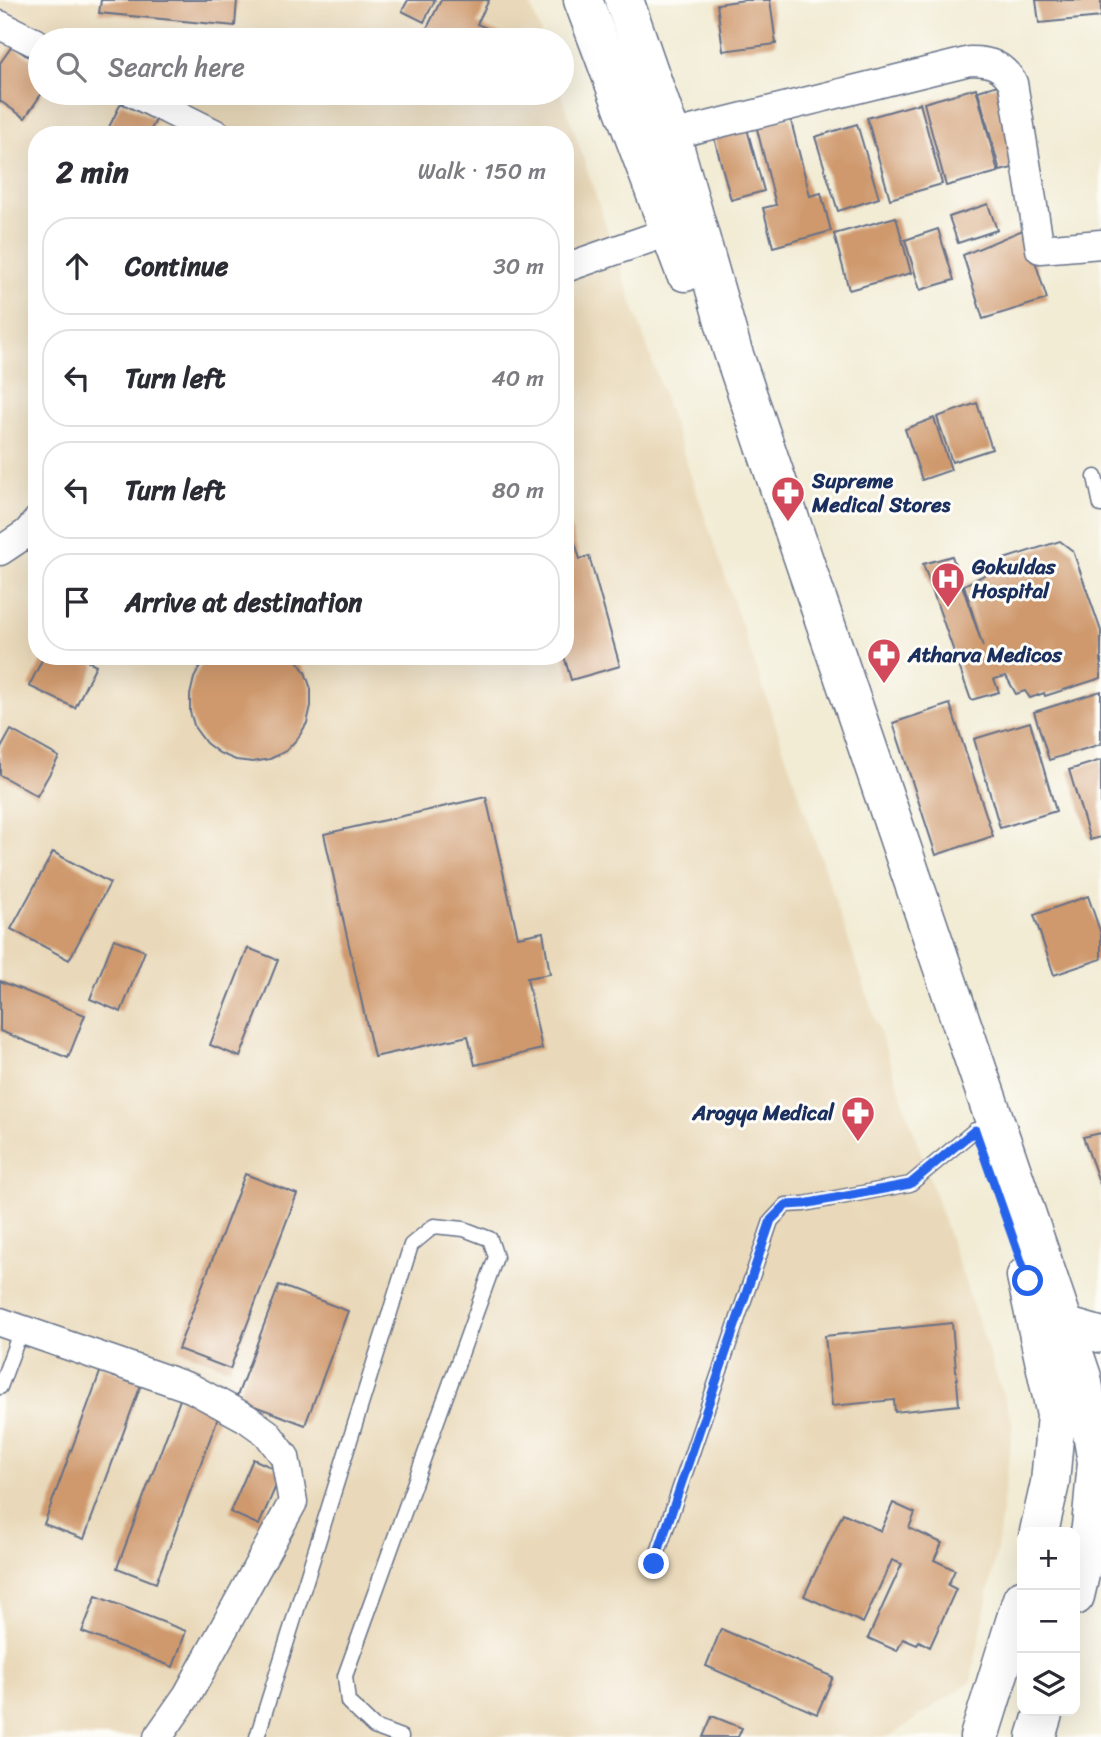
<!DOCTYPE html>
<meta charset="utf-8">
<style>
:root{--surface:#fff;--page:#f2f2f3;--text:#2b2b33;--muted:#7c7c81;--line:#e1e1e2}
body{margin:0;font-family:Sriracha,sans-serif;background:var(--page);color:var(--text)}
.controls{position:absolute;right:21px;bottom:21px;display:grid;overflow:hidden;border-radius:14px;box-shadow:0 7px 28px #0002}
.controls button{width:63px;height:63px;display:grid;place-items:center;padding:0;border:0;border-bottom:2px solid var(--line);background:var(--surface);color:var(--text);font:35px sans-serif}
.stop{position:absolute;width:21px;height:21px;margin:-16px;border:5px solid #2563eb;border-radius:50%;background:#fff}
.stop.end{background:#2563eb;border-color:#fff;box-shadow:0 2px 7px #0008}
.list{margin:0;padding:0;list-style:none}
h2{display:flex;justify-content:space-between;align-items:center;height:91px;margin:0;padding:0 28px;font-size:30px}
h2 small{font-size:23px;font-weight:400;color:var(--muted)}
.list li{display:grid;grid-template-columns:46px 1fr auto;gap:21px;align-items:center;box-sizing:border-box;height:98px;margin:0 14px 14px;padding:0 14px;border:2px solid var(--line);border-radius:28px}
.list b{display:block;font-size:26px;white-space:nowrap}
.list em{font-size:23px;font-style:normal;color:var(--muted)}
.icon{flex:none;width:38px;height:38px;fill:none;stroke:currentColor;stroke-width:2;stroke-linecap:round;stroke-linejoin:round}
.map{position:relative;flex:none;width:1101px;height:1737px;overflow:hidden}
.search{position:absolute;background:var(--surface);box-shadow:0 7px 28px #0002;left:28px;top:28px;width:546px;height:77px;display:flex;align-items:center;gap:18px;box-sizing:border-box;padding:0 24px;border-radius:38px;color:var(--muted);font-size:26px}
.panel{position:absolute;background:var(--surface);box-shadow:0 7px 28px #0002;left:28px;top:126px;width:546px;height:539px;border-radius:28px}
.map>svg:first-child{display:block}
.built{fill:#e9d9ba;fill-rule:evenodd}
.building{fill:#cf996d}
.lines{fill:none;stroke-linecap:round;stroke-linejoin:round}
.service-casing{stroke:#667188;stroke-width:17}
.minor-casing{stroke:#667188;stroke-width:31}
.tertiary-casing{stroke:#667188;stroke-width:38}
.secondary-casing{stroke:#667188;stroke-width:41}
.service{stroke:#fff;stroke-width:14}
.minor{stroke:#fff;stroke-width:28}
.tertiary{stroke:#fff;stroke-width:35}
.secondary{stroke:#fff;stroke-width:38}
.route{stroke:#2563eb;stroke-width:9}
.labels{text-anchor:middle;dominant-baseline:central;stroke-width:6;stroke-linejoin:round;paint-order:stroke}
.poi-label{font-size:21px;font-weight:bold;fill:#1b2f5e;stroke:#fdfcf7;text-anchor:start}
</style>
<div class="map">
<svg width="1101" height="1737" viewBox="0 0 1101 1737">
<rect width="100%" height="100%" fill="#fdfcf7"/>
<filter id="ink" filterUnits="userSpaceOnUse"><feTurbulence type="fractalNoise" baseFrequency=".0143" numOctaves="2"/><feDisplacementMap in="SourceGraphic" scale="14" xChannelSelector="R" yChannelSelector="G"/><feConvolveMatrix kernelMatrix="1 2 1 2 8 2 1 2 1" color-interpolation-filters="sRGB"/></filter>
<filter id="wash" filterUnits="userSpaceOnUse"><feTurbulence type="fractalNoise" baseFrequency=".00686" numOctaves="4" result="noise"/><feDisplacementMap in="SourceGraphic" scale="28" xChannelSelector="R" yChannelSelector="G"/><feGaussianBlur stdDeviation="1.57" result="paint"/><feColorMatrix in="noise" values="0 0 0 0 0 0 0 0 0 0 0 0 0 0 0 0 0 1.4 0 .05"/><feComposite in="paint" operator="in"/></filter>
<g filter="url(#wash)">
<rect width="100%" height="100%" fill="#f2ecd5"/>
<path class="built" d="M0 0H529L543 40H40V93H561L1013 1424 998 1543 971 1681 889 1737H0ZM37 135H565V656H37Z"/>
<g id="blocks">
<g class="building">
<polygon points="101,0 237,0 235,26 99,13"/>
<polygon points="408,0 435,0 424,22 402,11"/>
<polygon points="441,0 489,0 477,24 503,35 500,40 447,40 426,30"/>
<polygon points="745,0 770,0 776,44 723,51 717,4"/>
<polygon points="1036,0 1101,0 1101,17 1039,23"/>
<polygon points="12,46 40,65 42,93 25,118 0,101 0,63"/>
<polygon points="998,85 1020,166 1000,171 978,91"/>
<polygon points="976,88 998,172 946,186 924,103"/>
<polygon points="121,103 156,120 148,135 105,135"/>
<polygon points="920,103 942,184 890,199 867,118"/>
<polygon points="790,117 810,196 821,193 831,231 773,247 763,208 776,205 756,125"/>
<polygon points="857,124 879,198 838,211 815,137"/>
<polygon points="746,125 764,191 731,200 713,134"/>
<polygon points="988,204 997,230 958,243 949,217"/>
<polygon points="896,217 911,273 849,290 834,234"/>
<polygon points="938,229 954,280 920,290 905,240"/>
<polygon points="1025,229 1047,299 983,319 963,255"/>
<polygon points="977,403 992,449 952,462 937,417"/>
<polygon points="934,418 951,470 922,480 905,429"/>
<polygon points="566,513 580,559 589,556 620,666 571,680 564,656"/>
<polygon points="1060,541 1073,551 1101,631 1101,678 1045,696 1044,693 1030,698 1025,691 1016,694 1006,676 994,679 999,692 971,700 923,564 952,556 983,647 964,585 1003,566 1001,560"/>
<polygon points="44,656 79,656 96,665 75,708 29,686"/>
<polygon points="209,656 292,656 295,658 305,672 311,689 311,706 307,723 298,738 286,751 270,759 253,762 236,760 219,753 206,743 195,728 190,712 190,695 194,678 202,663"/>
<polygon points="1101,691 1101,744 1049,760 1034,712"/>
<polygon points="950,704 993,836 936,855 893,723"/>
<polygon points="1030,722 1056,811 1000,828 974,739"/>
<polygon points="11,730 59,757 37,796 0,775 0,750"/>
<polygon points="1101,760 1101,837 1090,840 1069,770"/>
<polygon points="486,797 518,937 543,932 550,974 527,978 542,1049 475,1065 468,1036 374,1057 324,834"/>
<polygon points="53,852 110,883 69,960 11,929"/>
<polygon points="1088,896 1101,934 1101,959 1054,975 1034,915"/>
<polygon points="114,939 145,951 121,1012 90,999"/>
<polygon points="248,948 278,960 240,1057 210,1045"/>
<polygon points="0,981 85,1015 68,1058 0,1031"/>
<polygon points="1101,1133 1101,1187 1083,1137"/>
<polygon points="245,1174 297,1194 230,1369 178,1349"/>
<polygon points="279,1285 348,1311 305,1425 236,1399"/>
<polygon points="952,1323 959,1405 895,1412 894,1400 832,1406 825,1336"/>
<polygon points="102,1367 142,1382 84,1539 44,1524"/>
<polygon points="181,1397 220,1412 156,1583 117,1568"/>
<polygon points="253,1459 282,1472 259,1525 230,1512"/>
<polygon points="893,1503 915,1513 909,1528 942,1543 934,1560 955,1570 948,1585 956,1589 930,1647 919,1641 917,1645 903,1639 897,1651 868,1638 902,1564 892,1560 863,1623 804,1596 843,1513 881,1531"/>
<polygon points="96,1596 186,1631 173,1667 82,1632"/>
<polygon points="721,1629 833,1677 817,1714 706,1666"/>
<polygon points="712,1716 742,1728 738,1737 703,1737"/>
</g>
</g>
</g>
<g filter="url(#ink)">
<use href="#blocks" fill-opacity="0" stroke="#667188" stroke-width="2"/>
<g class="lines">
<g class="service-casing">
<g id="service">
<polyline points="1095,477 1101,505"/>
<polyline points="0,1387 21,1330"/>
<polyline points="654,1564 771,1221 786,1205 804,1204 910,1184 975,1130"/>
<polyline points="257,1737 411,1245 434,1226 464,1229 490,1239 496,1257 345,1676 348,1702 374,1727 401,1737"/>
</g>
</g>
<g class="minor-casing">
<g id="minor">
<polyline points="0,25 40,45"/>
<polyline points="134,93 218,135"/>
<path d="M671 135 970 61C991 61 1002 65 1013 83L1040 249 1101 244"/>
<polyline points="565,268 671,231"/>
<polyline points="0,551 27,533 37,521"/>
<polyline points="0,1322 191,1388 246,1418 267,1433 285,1457 293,1502 188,1694 158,1737"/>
</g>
</g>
<g class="tertiary-casing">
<polyline id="tertiary" points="1048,1304 1066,1325 1101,1335"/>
</g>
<g class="secondary-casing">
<g id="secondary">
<polyline points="583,0 685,272"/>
<polyline points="624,0 671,135 732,349 1082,1377 1097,1462 1091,1527 1075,1596"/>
<polyline points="1026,1276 1056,1415 1050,1483 1039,1532"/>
<polyline points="979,1737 1022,1599"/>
<polyline points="1036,1737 1044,1711"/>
</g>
</g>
<use href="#service" class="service"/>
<use href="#minor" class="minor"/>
<use href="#tertiary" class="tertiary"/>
<use href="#secondary" class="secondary"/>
</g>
</g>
<g class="lines" filter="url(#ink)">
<polyline class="route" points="654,1564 771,1220 786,1205 804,1204 910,1184 975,1130 1028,1281"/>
</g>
<defs>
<g id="pharmacy-pin" transform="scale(1.75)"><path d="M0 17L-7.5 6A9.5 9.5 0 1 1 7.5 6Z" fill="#d1495b" stroke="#fdfcf7"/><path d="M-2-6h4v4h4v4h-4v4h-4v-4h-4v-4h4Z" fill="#fff"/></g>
<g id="hospital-pin" transform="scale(1.75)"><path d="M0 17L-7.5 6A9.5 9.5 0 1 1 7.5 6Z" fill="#d1495b" stroke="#fdfcf7"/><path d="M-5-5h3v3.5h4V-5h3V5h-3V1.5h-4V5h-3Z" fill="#fff"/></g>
</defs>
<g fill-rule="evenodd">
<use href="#pharmacy-pin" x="788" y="493"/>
<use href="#hospital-pin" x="948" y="579"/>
<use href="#pharmacy-pin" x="884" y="655"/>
<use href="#pharmacy-pin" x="858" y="1113"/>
</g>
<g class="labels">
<g class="poi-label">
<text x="812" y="481">Supreme<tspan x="812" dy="24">Medical Stores</tspan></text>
<text x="972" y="567">Gokuldas<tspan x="972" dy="24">Hospital</tspan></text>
<text x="908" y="655">Atharva Medicos</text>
<text x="834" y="1113" text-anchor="end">Arogya Medical</text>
</g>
</g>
</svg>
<div class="controls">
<button>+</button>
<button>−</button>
<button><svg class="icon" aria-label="layers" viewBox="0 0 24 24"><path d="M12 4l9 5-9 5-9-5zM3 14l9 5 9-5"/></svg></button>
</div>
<div class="stop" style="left:1028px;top:1281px"></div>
<div class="stop end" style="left:654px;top:1564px"></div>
<div class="search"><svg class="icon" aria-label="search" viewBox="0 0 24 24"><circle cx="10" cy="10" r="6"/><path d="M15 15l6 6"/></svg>Search here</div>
<section class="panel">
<h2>2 min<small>Walk · 150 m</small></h2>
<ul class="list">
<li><svg class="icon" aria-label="ahead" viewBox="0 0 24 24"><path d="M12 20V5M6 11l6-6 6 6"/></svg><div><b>Continue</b></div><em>30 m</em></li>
<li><svg class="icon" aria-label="left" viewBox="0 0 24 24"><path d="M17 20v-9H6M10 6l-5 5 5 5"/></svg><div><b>Turn left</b></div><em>40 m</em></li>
<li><svg class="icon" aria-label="left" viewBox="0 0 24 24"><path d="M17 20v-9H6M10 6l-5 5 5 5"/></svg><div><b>Turn left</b></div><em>80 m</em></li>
<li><svg class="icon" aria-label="arrive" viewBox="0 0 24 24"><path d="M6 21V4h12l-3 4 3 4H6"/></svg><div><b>Arrive at destination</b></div></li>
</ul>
</section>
</div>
